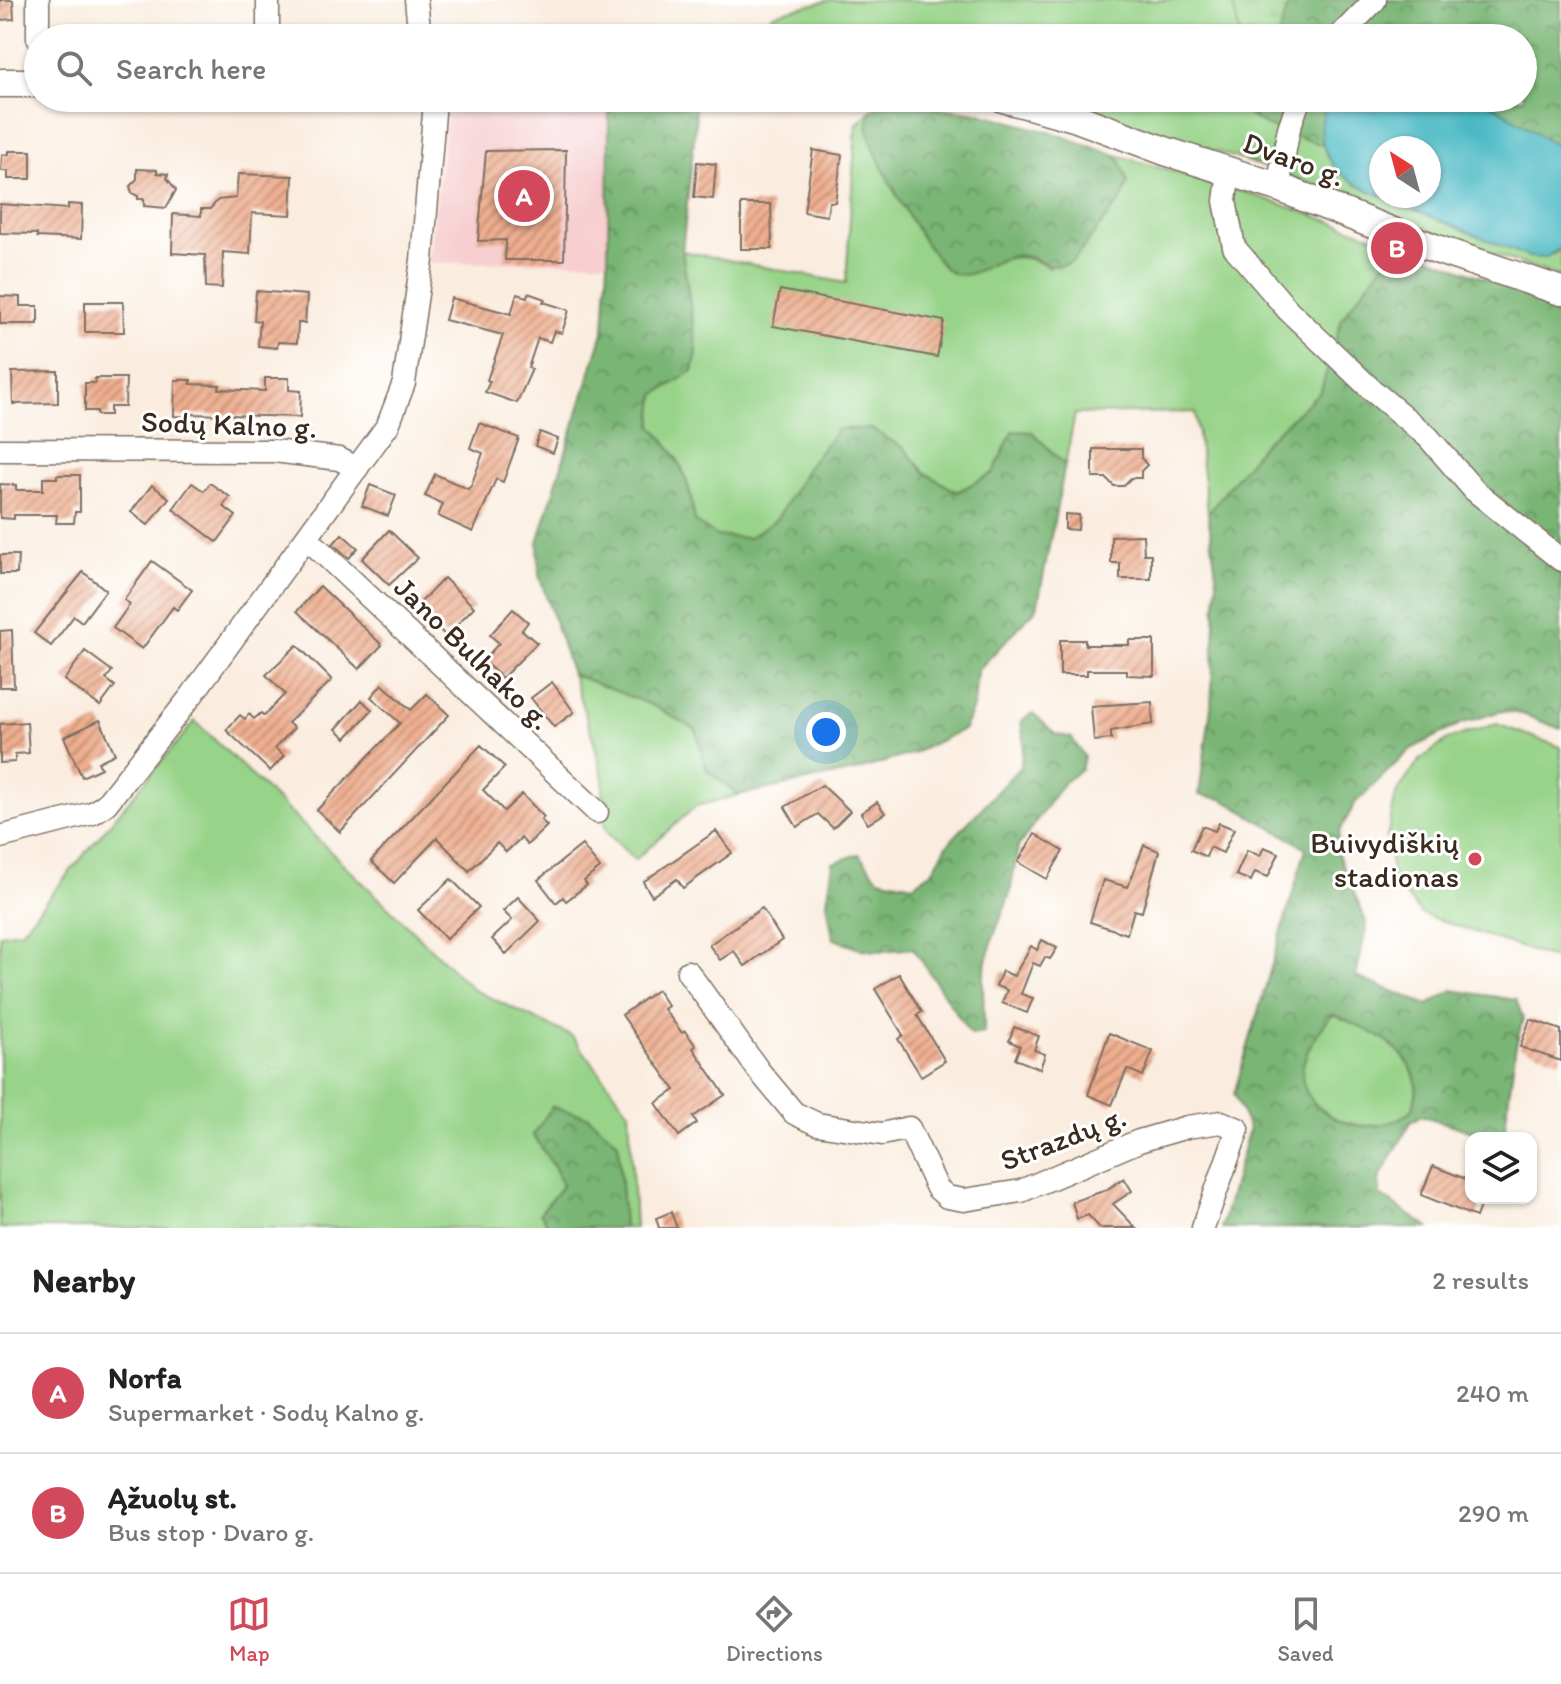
<!DOCTYPE html>
<meta charset="utf-8">
<style>
:root{--surface:#fff;--page:#f6f6f6;--text:#222;--muted:#767676;--line:#e0e0e0;--accent:#d1495b}
body{margin:0;font-family:Itim,sans-serif;background:var(--page);color:var(--text)}
.controls{position:absolute;right:24px;bottom:24px;display:grid;overflow:hidden;border-radius:16px;box-shadow:0 2px 6px #0004}
.controls button{width:72px;height:72px;display:grid;place-items:center;padding:0;border:0;border-bottom:2px solid var(--line);background:var(--surface);color:var(--text);font:40px sans-serif}
.compass{position:absolute;left:1369px;top:136px;width:72px;height:72px;border-radius:50%;background:var(--surface);box-shadow:0 2px 6px #0004;rotate:324deg}
.you{position:absolute;left:826px;top:732px;width:28px;height:28px;margin:-20px;border:6px solid #fff;border-radius:50%;background:#1a73e8;box-shadow:0 0 0 12px #1a73e833}
.badge{display:grid;place-items:center;width:52px;height:52px;border-radius:50%;background:var(--accent);color:#fff;font-size:26px;font-weight:700}
.pin{position:absolute;translate:-50% -50%;border:4px solid #fff;box-shadow:0 2px 8px #0006}
.list{margin:0;padding:0;list-style:none}
h2{display:flex;justify-content:space-between;align-items:center;height:104px;margin:0;padding:0 32px;font-size:34px}
h2 small{font-size:26px;font-weight:400;color:var(--muted)}
.list li{display:grid;grid-template-columns:52px 1fr auto;gap:24px;align-items:center;box-sizing:border-box;height:120px;padding:0 32px;border-top:2px solid var(--line)}
.list b{display:block;font-size:30px;white-space:nowrap}
.list p{margin:0;font-size:26px;white-space:nowrap;color:var(--muted)}
.list em{font-size:26px;font-style:normal;color:var(--muted)}
.icon{flex:none;width:44px;height:44px;fill:none;stroke:currentColor;stroke-width:2;stroke-linecap:round;stroke-linejoin:round}
.map{position:relative;flex:none;width:1561px;height:1228px;overflow:hidden}
.search{position:absolute;background:var(--surface);box-shadow:0 2px 6px #0004;left:24px;right:24px;top:24px;height:88px;display:flex;align-items:center;gap:20px;box-sizing:border-box;padding:0 28px;border-radius:44px;color:var(--muted);font-size:30px}
.sheet{height:344px;background:var(--surface)}
nav{display:flex;justify-content:space-around;align-items:center;box-sizing:border-box;height:112px;border-top:2px solid var(--line);background:var(--surface);font-size:22px;color:var(--muted)}
nav a{display:grid;justify-items:center;gap:4px}
nav .on{color:var(--accent)}
.map>svg:first-child{display:block}
.built{fill:#f7cfd1}
.green{fill:#97d388;stroke:#697e53;stroke-width:2}
.forest{fill:url(#forest-crowns);stroke:#5a7049;stroke-width:2;fill-rule:evenodd}
.wetland{fill:url(#wetland-marsh);stroke:#697e53;stroke-width:2}
.water{fill:#4bb9c4;stroke:#437271;stroke-width:2}
.building{fill:url(#building-hatch)}
.lines{fill:none;stroke-linecap:round;stroke-linejoin:round}
.minor-casing{stroke:#7e6e62;stroke-width:25}
.major-casing{stroke:#7e6e62;stroke-width:31}
.minor{stroke:#fff;stroke-width:22}
.major{stroke:#fff;stroke-width:28}
.poi-dot{fill:#d1495b;stroke:#fff;stroke-width:3}
.labels{text-anchor:middle;dominant-baseline:central;stroke-width:6;stroke-linejoin:round;paint-order:stroke}
.street-label{font-size:30px;fill:#3b2a1e;stroke:#fff}
.poi-label{font-size:30px;fill:#3b2a1e;stroke:#fff;text-anchor:end}
</style>
<div class="map">
<svg width="1561" height="1228" viewBox="0 0 1561 1228">
<defs>
<pattern id="forest-crowns" width="20" height="18" patternUnits="userSpaceOnUse" patternTransform="scale(2)"><rect width="20" height="18" fill="#79b574"/><path d="M2 6a3 3 0 1 1 6 0M12 15a3 3 0 1 1 6 0" fill="none" stroke="#64935f"/></pattern>
<pattern id="wetland-marsh" width="20" height="14" patternUnits="userSpaceOnUse" patternTransform="scale(2)"><rect width="20" height="14" fill="#97d388"/><path d="M1 5h8M5 5V1M11 12h8M15 12V8" fill="none" stroke="#83b575"/></pattern>
<pattern id="building-hatch" width="6" height="6" patternUnits="userSpaceOnUse" patternTransform="scale(2)"><rect width="6" height="6" fill="#eeae8f"/><path d="M-1 1l2-2M0 6l6-6M5 7l2-2" fill="none" stroke="#c28e74"/></pattern>
</defs>
<rect width="100%" height="100%" fill="#fff"/>
<filter id="ink" filterUnits="userSpaceOnUse"><feTurbulence type="fractalNoise" baseFrequency=".0125" numOctaves="2"/><feDisplacementMap in="SourceGraphic" scale="16" xChannelSelector="R" yChannelSelector="G"/><feConvolveMatrix kernelMatrix="1 2 1 2 8 2 1 2 1" color-interpolation-filters="sRGB"/></filter>
<filter id="wash" filterUnits="userSpaceOnUse"><feTurbulence type="fractalNoise" baseFrequency=".006" numOctaves="4" result="noise"/><feDisplacementMap in="SourceGraphic" scale="32" xChannelSelector="R" yChannelSelector="G"/><feGaussianBlur stdDeviation="1.8" result="paint"/><feColorMatrix in="noise" values="0 0 0 0 0 0 0 0 0 0 0 0 0 0 0 0 0 1.4 0 .05"/><feComposite in="paint" operator="in"/></filter>
<g filter="url(#wash)">
<rect width="100%" height="100%" fill="#faeddf"/>
<polygon class="built" points="449,102 609,106 608,262 428,263"/>
<g class="green">
<polygon points="831,0 1232,0 1240,36 1244,38 766,38 766,24 773,14"/>
<polygon points="1053,98 1329,98 1356,185 1529,257 1555,254 1561,248 1561,277 1495,255 1255,164"/>
<path d="M872 109 867 128 967 274C1002 260 1013 248 1049 267L1121 162 1113 154 1257 196 1405 247 1342 318 1321 391 1263 444 1208 513 1195 412 1075 414 1065 465 1032 432 993 473 957 492 924 472 905 449 872 429H838L807 468 777 519 748 539 717 536 695 522C690 478 681 458 652 425L655 395 693 371 697 352 682 251 846 283 856 125Z"/>
<polygon points="572,674 654,706 696,730 707,770 739,795 696,806 635,860 608,834 603,819 603,778 594,742"/>
<polygon points="195,721 474,990 572,1036 629,1111 635,1228 624,1228 618,1142 533,1135 556,1170 562,1186 541,1213 550,1228 0,1228 0,934 21,931"/>
<polygon points="1496,724 1561,747 1561,961 1421,914 1393,880 1387,837 1396,794 1420,760 1449,739"/>
<path d="M1335 1015C1367 1030 1408 1044 1416 1083 1418 1091 1415 1101 1414 1109 1406 1115 1396 1122 1386 1124 1350 1133 1294 1108 1303 1065 1307 1047 1320 1030 1331 1016Z"/>
</g>
<g class="forest">
<polygon points="1290,0 1561,0 1561,149 1482,98 1523,98 1523,38 1422,38 1417,32 1402,30 1388,38 1273,38 1278,36"/>
<polygon points="1221,98 1329,98 1323,117 1322,145 1265,125"/>
<path d="M896 103 980 113 1059 135 1113 154 1121 162 1128 183 1123 197 1073 261C1043 275 1041 254 1015 256 994 258 971 283 950 272 930 261 868 150 868 127 867 122 870 114 872 109L880 104Z"/>
<path d="M694 105 696 121 682 251 697 352 693 371 655 395 652 425C682 461 688 475 695 522L717 536 748 538 777 519 807 468 838 429H872L905 449 924 472 957 492 993 473 1013 431 1032 432 1065 465 1037 608 977 671 974 705 964 729 914 753 855 771 739 795 707 770 696 730 654 706 572 674 539 575 538 542 604 329 608 262 609 106Z"/>
<path d="M1405 247 1535 298 1561 304V729L1522 714 1501 711 1460 724 1411 749 1356 802 1339 832 1337 852 1367 924 1356 977 1428 1005 1453 990 1516 1000 1523 1018 1515 1050 1504 1134 1491 1138 1421 1115 1411 1122 1379 1179 1380 1195 1429 1228H1221L1249 1129 1234 1094 1306 848 1222 799 1199 795 1211 707 1217 581 1208 513 1263 444 1321 391 1342 318 1386 260ZM1335 1015C1366 1030 1409 1044 1416 1083 1418 1091 1414 1102 1413 1109 1400 1120 1384 1126 1367 1126 1335 1126 1296 1100 1303 1065 1307 1047 1320 1030 1331 1016Z"/>
<path d="M1033 713 1055 734 1072 738 1084 757 1081 770 1064 782 1018 847 1010 894 992 941 983 978 984 1033 971 1035 913 948C879 952 865 954 833 938L827 902 833 863 859 854 878 878 913 885 932 872 947 845 1020 767 1024 743 1021 721Z"/>
<polygon points="552,1107 587,1116 618,1142 624,1228 550,1228 540,1213 562,1186 556,1170 533,1135"/>
</g>
<polygon class="wetland" points="1232,0 1290,0 1278,36 1273,38 1244,38 1240,36"/>
<path class="water" d="M1329 98H1482L1561 149V248L1545 258 1529 257 1381 196H1429V148H1381V196C1335 177 1307 151 1329 98Z"/>
<g id="blocks">
<g class="building">
<polygon points="0,0 13,0 14,19 0,20"/>
<polygon points="566,150 564,260 505,260 506,240 478,241 486,151"/>
<polygon points="813,150 842,155 835,202 829,202 827,216 804,212"/>
<polygon points="9,151 31,151 31,179 8,179 8,171 1,171 2,155 9,154"/>
<polygon points="697,162 716,164 713,199 694,197"/>
<polygon points="137,169 157,170 157,173 168,174 167,178 176,190 166,208 144,206 144,199 138,199 138,196 132,193 130,186 137,179"/>
<polygon points="238,174 293,176 291,215 252,213 250,254 223,252 222,288 206,287 205,255 172,253 173,214 201,216 201,209 210,209 218,200 236,198"/>
<polygon points="0,204 68,209 68,204 82,205 81,239 37,237 37,234 0,233"/>
<polygon points="741,204 771,204 772,249 741,249"/>
<polygon points="780,290 944,321 937,357 773,326"/>
<polygon points="256,291 307,295 305,323 298,323 297,343 278,342 277,348 258,346 260,321 254,320"/>
<polygon points="528,293 545,299 543,302 569,310 562,333 554,331 550,342 538,338 528,368 532,369 517,403 485,392 490,381 487,380 503,335 445,320 451,298 511,314 517,294 527,297"/>
<polygon points="0,296 20,297 20,306 38,306 38,324 0,324"/>
<polygon points="85,302 123,302 124,332 85,332"/>
<polygon points="58,371 58,403 13,404 12,372"/>
<polygon points="95,378 126,378 125,407 110,407 110,415 97,415 97,411 85,411 85,383 95,383"/>
<polygon points="265,378 289,378 289,390 301,391 300,417 191,414 191,417 174,416 175,380 191,380 191,384 220,385 219,389 265,391"/>
<polygon points="479,423 519,438 503,482 496,479 473,532 438,516 443,504 425,496 435,474 468,489 471,486 483,453 470,448"/>
<polygon points="540,432 558,439 553,453 535,446"/>
<polygon points="1093,449 1141,449 1141,458 1147,465 1141,471 1141,478 1131,478 1123,486 1114,486 1106,478 1093,478"/>
<polygon points="57,475 80,475 80,512 75,512 74,523 56,523 57,515 14,515 14,519 0,518 0,484 16,485 16,490 43,490 43,478 57,478"/>
<polygon points="192,483 204,491 210,483 230,497 223,506 236,516 217,542 173,509"/>
<polygon points="152,485 169,498 148,525 131,512"/>
<polygon points="370,485 396,495 388,516 362,506"/>
<polygon points="1065,514 1079,515 1078,530 1065,529"/>
<polygon points="389,530 418,558 389,585 362,559"/>
<polygon points="342,534 358,548 349,558 333,544"/>
<polygon points="1143,535 1144,554 1151,554 1151,579 1120,579 1120,563 1111,563 1111,536"/>
<polygon points="0,555 18,555 17,574 0,574"/>
<polygon points="152,561 192,590 177,610 173,607 142,649 113,628 130,604 124,600"/>
<polygon points="83,572 106,590 82,622 74,616 51,646 34,633"/>
<polygon points="444,578 474,607 446,636 416,607"/>
<polygon points="320,586 382,645 359,669 297,611"/>
<polygon points="513,609 528,622 522,630 537,643 502,678 483,661 499,643 490,635"/>
<polygon points="12,630 14,687 0,687 0,631"/>
<polygon points="1060,640 1085,640 1085,645 1129,645 1129,640 1154,640 1154,676 1127,675 1127,670 1087,670 1087,675 1060,675"/>
<polygon points="297,645 332,680 288,723 294,728 275,748 284,756 270,771 226,730 240,715 245,719 249,714 254,719 261,713 264,716 285,694 266,675"/>
<polygon points="85,651 112,671 106,679 115,686 100,706 64,680"/>
<polygon points="552,682 574,712 554,727 531,698"/>
<polygon points="382,684 411,710 427,694 449,715 340,832 317,810 400,723 371,697"/>
<polygon points="362,700 372,710 346,738 336,729"/>
<polygon points="1152,702 1153,724 1111,731 1111,739 1094,741 1091,706"/>
<polygon points="100,720 115,754 98,762 101,768 82,777 64,737"/>
<polygon points="27,722 29,753 15,754 15,762 0,763 0,724"/>
<polygon points="481,745 505,767 483,790 504,811 522,794 544,817 541,820 547,826 527,845 521,838 506,852 497,843 469,871 437,838 394,883 371,861"/>
<polygon points="822,785 850,811 833,828 818,814 797,827 785,807"/>
<polygon points="877,802 885,813 868,824 861,813"/>
<polygon points="1219,823 1234,829 1223,853 1210,847 1206,857 1191,850 1202,826 1215,831"/>
<polygon points="716,831 732,853 683,888 677,879 652,896 643,882"/>
<polygon points="1035,834 1063,851 1047,879 1018,862"/>
<polygon points="582,845 600,868 584,881 587,885 566,901 563,897 556,903 538,880"/>
<polygon points="1144,845 1159,851 1142,912 1134,910 1127,934 1090,922 1103,880 1128,887"/>
<polygon points="1264,847 1279,853 1268,877 1255,872 1251,881 1236,875 1247,850 1260,856"/>
<polygon points="451,879 479,907 446,939 418,910"/>
<polygon points="518,897 540,921 506,954 492,939 512,920 503,911"/>
<polygon points="762,908 782,940 745,966 734,951 720,960 709,945"/>
<polygon points="1042,940 1057,948 1050,959 1045,957 1040,966 1033,963 1021,994 1033,998 1027,1013 1002,1003 1007,990 996,986 1002,971 1014,976 1031,946 1037,950"/>
<polygon points="899,974 922,1012 917,1015 945,1061 921,1076 898,1039 903,1035 875,989"/>
<polygon points="657,990 668,1006 664,1009 682,1033 685,1031 696,1046 693,1048 725,1095 693,1117 697,1123 679,1136 656,1103 675,1090 622,1015"/>
<polygon points="1530,1019 1561,1030 1561,1061 1520,1047"/>
<polygon points="1014,1027 1039,1036 1034,1050 1045,1054 1040,1069 1015,1059 1020,1046 1009,1041"/>
<polygon points="1109,1033 1153,1051 1143,1076 1127,1069 1112,1105 1088,1095"/>
<polygon points="1433,1166 1471,1181 1471,1198 1483,1198 1476,1217 1421,1195"/>
<polygon points="1124,1178 1132,1191 1113,1204 1136,1228 1100,1228 1088,1215 1077,1219 1072,1202 1106,1190"/>
<polygon points="671,1212 677,1228 659,1228 656,1218"/>
</g>
</g>
</g>
<g filter="url(#ink)">
<use href="#blocks" fill-opacity="0" stroke="#7e6e62" stroke-width="2"/>
<g class="lines">
<g class="minor-casing">
<g id="minor">
<polyline points="416,0 420,38"/>
<polyline points="38,38 38,0"/>
<polyline points="268,38 268,0"/>
<polyline points="1338,38 1375,0"/>
<polyline points="1229,171 1225,201 1234,247 1269,288 1288,310 1373,391 1428,437 1474,490 1561,560"/>
<polyline points="1278,187 1289,128 1300,98"/>
<polyline points="0,450 274,451 339,459 357,468"/>
<polyline points="307,538 597,812"/>
<polyline points="0,837 93,813 106,804 192,695 388,425 404,383 422,260 434,113 433,98"/>
<polyline points="688,972 759,1071 794,1113 817,1124 882,1134 909,1128 937,1188 947,1197 964,1200 1021,1191 1139,1141 1187,1127 1221,1122 1238,1129 1203,1228"/>
</g>
</g>
<g class="major-casing">
<g id="major">
<polyline points="0,83 38,83"/>
<polyline points="1003,98 1074,117 1165,151 1278,187 1439,250 1561,291"/>
</g>
</g>
<use href="#minor" class="minor"/>
<use href="#major" class="major"/>
</g>
</g>
<circle class="poi-dot" cx="1475" cy="859" r="8"/>
<g class="labels">
<g class="street-label">
<text transform="translate(1294 159) rotate(20)">Dvaro g.</text>
<text transform="translate(229 424) rotate(2)">Sodų Kalno g.</text>
<text transform="translate(473 653) rotate(44)">Jano Bulhako g.</text>
<text transform="translate(1063 1138) rotate(-21)">Strazdų g.</text>
</g>
<g class="poi-label">
<text x="1459" y="842">Buivydiškių<tspan x="1459" dy="34">stadionas</tspan></text>
</g>
</g>
</svg>
<div class="controls">
<button><svg class="icon" aria-label="layers" viewBox="0 0 24 24"><path d="M12 4l9 5-9 5-9-5zM3 14l9 5 9-5"/></svg></button>
</div>
<svg class="compass" viewBox="-18 -18 36 36"><path d="M0-13l5 13h-10z" fill="#e53935"/><path d="M0 13l5-13h-10z" fill="#767676"/></svg>
<div class="you"></div>
<div class="pin badge" style="left:524px;top:196px">A</div>
<div class="pin badge" style="left:1397px;top:248px">B</div>
<div class="search"><svg class="icon" aria-label="search" viewBox="0 0 24 24"><circle cx="10" cy="10" r="6"/><path d="M15 15l6 6"/></svg>Search here</div>
</div>
<section class="sheet">
<h2>Nearby<small>2 results</small></h2>
<ul class="list">
<li><span class="badge">A</span><div><b>Norfa</b><p>Supermarket · Sodų Kalno g.</p></div><em>240 m</em></li>
<li><span class="badge">B</span><div><b>Ąžuolų st.</b><p>Bus stop · Dvaro g.</p></div><em>290 m</em></li>
</ul>
</section>
<nav>
<a class="on"><svg class="icon" aria-label="map" viewBox="0 0 24 24"><path d="M3 6l6-2 6 2 6-2v14l-6 2-6-2-6 2zM9 4v14M15 6v14"/></svg>Map</a>
<a><svg class="icon" aria-label="directions" viewBox="0 0 24 24"><path d="M12 3l9 9-9 9-9-9zM9 14v-3h6M13 9l2 2-2 2"/></svg>Directions</a>
<a><svg class="icon" aria-label="saved" viewBox="0 0 24 24"><path d="M7 4h10v16l-5-4-5 4z"/></svg>Saved</a>
</nav>
